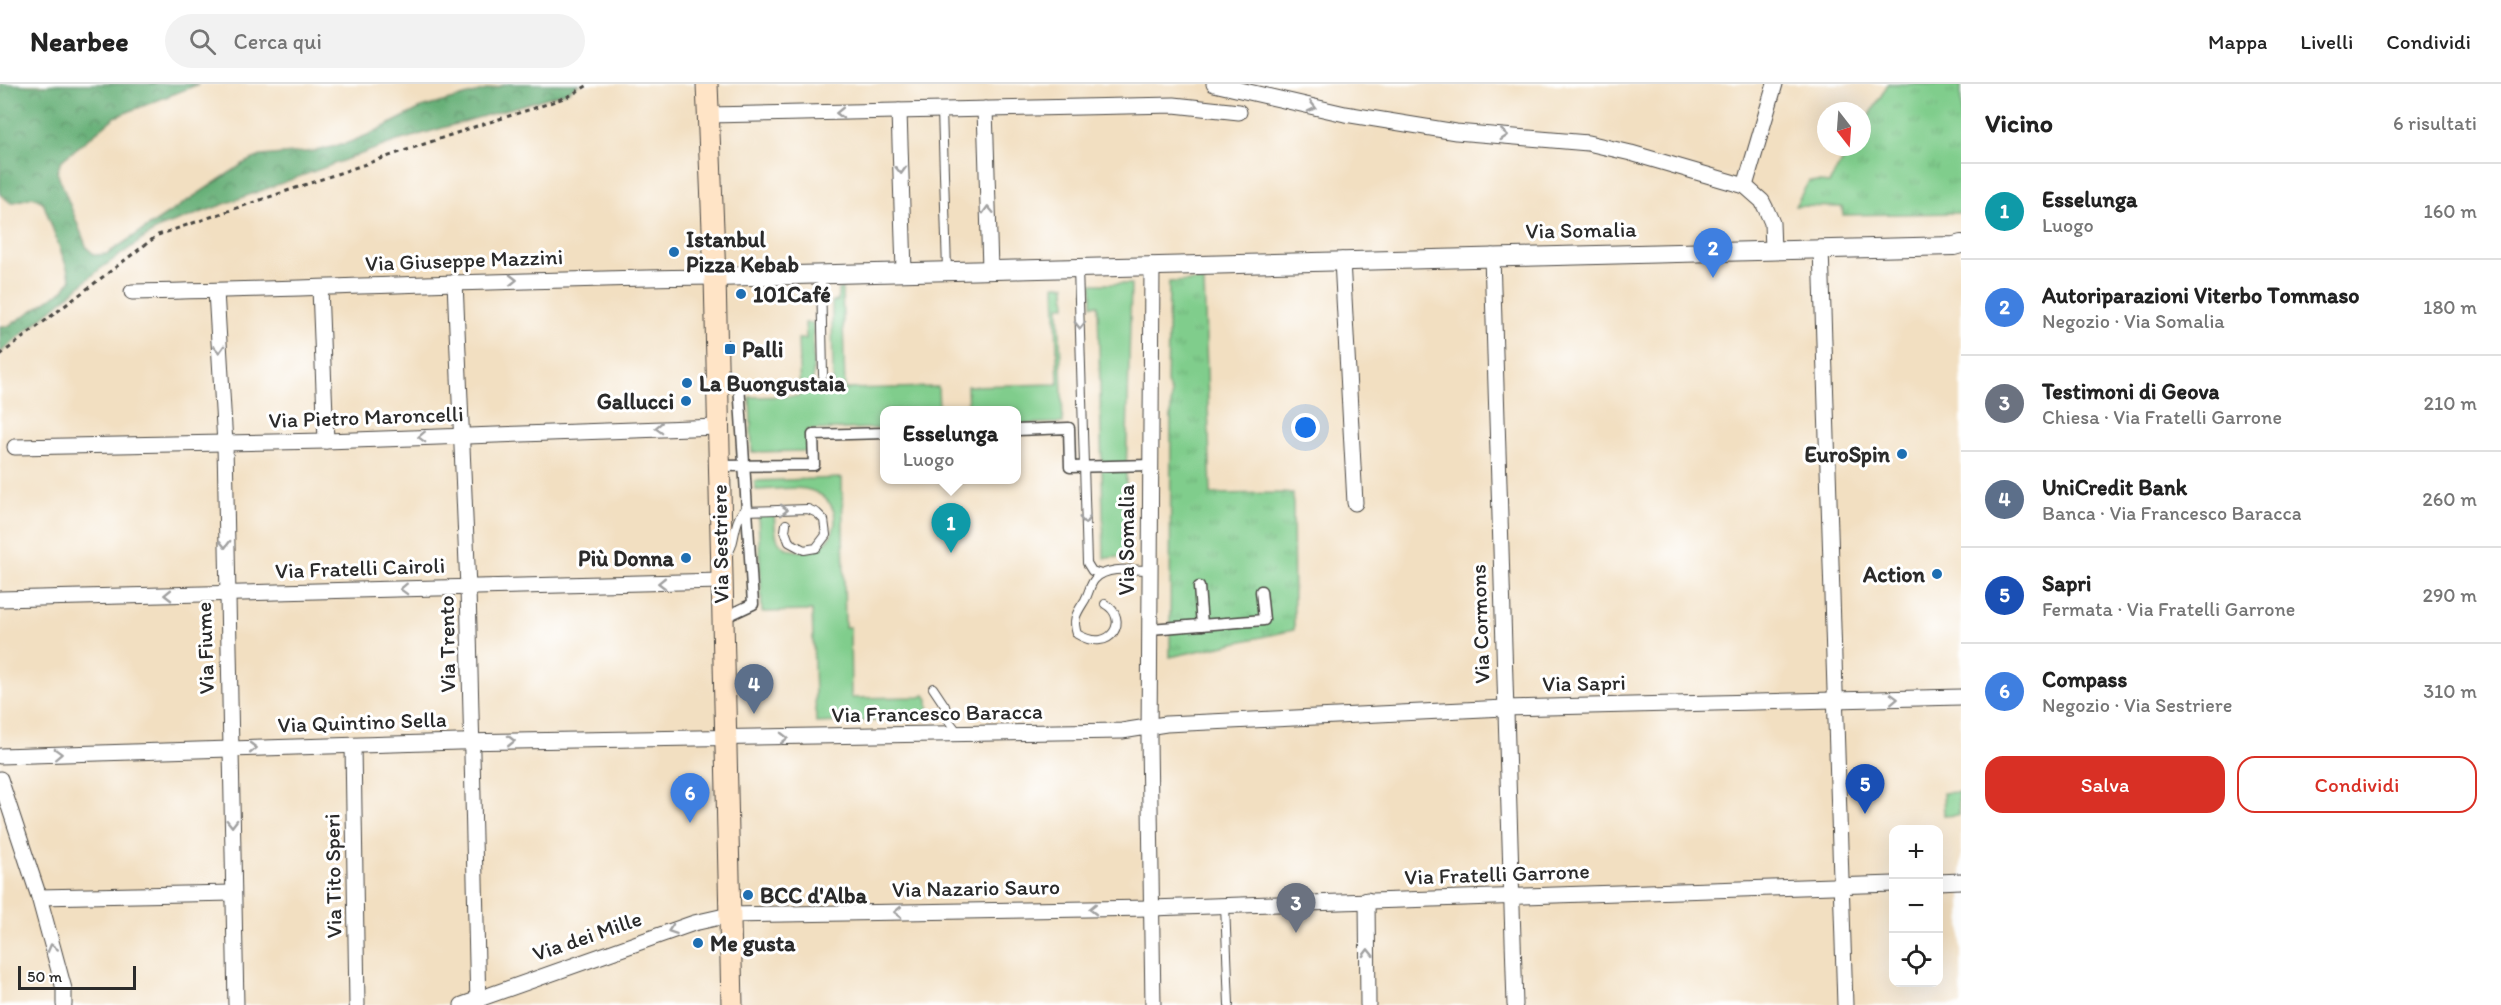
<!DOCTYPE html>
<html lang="it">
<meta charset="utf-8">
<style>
:root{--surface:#fff;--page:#f2f2f2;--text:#222;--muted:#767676;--line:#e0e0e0;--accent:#d93025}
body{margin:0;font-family:Itim,sans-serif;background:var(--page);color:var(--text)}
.controls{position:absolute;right:18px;bottom:18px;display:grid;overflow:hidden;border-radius:12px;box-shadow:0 6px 24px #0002}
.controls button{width:54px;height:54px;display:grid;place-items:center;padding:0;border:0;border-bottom:2px solid var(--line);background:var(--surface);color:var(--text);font:30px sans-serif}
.compass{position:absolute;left:1817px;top:18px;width:54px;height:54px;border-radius:50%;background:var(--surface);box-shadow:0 6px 24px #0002;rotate:163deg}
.scale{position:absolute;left:18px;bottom:15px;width:118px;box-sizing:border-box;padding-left:6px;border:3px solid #2b2b2b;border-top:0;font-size:16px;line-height:21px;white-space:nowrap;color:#2b2b2b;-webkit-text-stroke:4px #fff;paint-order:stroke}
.you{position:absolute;left:1306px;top:344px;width:21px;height:21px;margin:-15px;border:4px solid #fff;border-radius:50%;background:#1a73e8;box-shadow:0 0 0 9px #1a73e833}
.badge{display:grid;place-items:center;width:39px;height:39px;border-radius:50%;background:var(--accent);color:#fff;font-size:20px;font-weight:700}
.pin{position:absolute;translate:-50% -50px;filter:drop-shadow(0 2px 3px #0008)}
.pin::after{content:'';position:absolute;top:32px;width:21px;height:18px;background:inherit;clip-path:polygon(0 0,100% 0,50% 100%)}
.popup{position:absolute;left:880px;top:322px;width:141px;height:78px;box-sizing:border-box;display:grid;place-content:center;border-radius:12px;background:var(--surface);filter:drop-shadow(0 2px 4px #0005);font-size:20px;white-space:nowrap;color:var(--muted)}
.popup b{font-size:22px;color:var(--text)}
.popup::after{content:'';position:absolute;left:50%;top:100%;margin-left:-12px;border:12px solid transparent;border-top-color:var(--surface)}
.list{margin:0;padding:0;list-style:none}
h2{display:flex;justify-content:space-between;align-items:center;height:78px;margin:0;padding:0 24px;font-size:26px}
h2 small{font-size:20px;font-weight:400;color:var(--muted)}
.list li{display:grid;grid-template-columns:39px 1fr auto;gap:18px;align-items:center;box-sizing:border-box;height:96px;padding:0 24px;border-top:2px solid var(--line)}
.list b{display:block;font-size:22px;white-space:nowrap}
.list p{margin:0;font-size:20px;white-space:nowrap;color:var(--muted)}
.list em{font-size:20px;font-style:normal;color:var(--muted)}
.actions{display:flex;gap:12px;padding:18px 24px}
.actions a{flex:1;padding:14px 0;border:2px solid var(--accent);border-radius:18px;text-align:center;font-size:21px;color:var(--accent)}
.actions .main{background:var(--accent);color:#fff}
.icon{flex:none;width:33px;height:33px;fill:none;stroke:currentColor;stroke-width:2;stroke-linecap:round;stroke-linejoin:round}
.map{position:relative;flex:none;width:1961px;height:921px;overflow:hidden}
header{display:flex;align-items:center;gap:36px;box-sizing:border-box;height:84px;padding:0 30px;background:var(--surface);border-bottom:2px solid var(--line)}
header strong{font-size:28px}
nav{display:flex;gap:33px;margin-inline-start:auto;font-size:21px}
.search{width:420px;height:54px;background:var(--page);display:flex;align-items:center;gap:15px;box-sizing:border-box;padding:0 21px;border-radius:33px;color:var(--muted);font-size:22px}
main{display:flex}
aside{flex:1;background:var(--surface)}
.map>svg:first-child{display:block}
.green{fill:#80cd8c;stroke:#567c5c;stroke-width:1.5}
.forest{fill:url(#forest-crowns);stroke:#4a6e52;stroke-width:1.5}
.park{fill:url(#park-tufts);stroke:#567c5c;stroke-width:1.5}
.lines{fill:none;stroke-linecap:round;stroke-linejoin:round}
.service-casing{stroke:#494642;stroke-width:10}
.pedestrian-casing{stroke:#494642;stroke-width:13}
.minor-casing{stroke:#494642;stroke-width:17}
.tertiary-casing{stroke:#494642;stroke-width:20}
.secondary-casing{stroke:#494642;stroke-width:23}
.path{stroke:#494642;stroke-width:3;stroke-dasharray:4.5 4.5;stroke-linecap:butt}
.service{stroke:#fff;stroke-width:8}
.pedestrian{stroke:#fff;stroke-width:10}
.minor{stroke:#fff;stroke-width:15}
.tertiary{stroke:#fff;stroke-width:18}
.secondary{stroke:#ffe4c6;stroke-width:21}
.oneway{stroke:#a0a0a0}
.poi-dot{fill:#1f6fb2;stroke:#fff;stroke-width:2}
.labels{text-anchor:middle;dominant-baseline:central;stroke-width:6;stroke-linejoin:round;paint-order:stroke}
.street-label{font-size:22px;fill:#2b2b2b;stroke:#fff}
.poi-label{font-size:22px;font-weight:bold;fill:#2b2b2b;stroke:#fff;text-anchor:start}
</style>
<header>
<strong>Nearbee</strong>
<div class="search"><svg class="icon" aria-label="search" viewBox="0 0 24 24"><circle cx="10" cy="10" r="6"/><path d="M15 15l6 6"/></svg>Cerca qui</div>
<nav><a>Mappa</a><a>Livelli</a><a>Condividi</a></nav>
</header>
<main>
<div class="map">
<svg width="1961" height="921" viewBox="0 0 1961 921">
<defs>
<pattern id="forest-crowns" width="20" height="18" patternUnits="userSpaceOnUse" patternTransform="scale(1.5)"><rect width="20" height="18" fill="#68b078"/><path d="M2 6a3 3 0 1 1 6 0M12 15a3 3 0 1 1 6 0" fill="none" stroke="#568f63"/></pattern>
<pattern id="park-tufts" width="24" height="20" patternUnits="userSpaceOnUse" patternTransform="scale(1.5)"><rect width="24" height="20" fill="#80cd8c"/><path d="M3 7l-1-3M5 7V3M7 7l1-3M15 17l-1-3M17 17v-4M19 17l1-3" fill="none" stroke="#6fb079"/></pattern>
</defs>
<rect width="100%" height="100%" fill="#fff"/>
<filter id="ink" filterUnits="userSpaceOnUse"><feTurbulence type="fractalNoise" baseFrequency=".0167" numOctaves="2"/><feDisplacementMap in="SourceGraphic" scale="12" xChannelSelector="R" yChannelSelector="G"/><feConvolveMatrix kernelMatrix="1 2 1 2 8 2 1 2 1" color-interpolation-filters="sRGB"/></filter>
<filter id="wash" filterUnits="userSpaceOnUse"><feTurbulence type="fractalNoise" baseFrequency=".008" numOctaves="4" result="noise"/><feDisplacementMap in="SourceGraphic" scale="24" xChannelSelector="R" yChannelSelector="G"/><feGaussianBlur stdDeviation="1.35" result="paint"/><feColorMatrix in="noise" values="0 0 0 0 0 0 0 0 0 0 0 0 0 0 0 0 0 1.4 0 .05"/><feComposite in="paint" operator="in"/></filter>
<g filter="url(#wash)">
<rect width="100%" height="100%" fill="#f2dfc1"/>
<g class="green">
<polygon points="1092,200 1131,200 1124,473 1104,474 1098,221 1092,221"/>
<polygon points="1055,201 1065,201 1066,222 1059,222 1063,339 1017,340 1017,326 968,326 967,302 1058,300"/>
<polygon points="842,204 845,305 938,303 939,326 885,326 885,344 807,346 807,367 752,368 750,313 800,312 798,255 806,255 805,239 813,239 813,304 833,304 832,218 838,217 838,206"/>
<path d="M842 394 845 543H850L851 614 920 613 925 611 928 615 929 635 816 639 812 527 762 528 758 430 774 428C775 436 774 449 778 456 780 461 787 465 793 466 832 476 853 425 815 408 799 401 774 406 756 406L754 397Z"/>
<polygon points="1958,708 1959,731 1944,732 1943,709"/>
</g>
<path class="forest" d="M0 0C20 0 39 3 57 0H199L115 33 61 77 57 88 87 164 95 171 107 170 246 78 261 72 315 67 345 60 370 50 421 24 508 0H579L567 8 394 58 159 144 100 185 0 269V242H9L64 206 71 195 43 118 33 113 11 119 0 110Z"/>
<g class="park">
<polygon points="1888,0 1961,0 1961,129 1843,131 1842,123 1795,122 1809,97 1829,99 1851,63 1862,63 1862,44"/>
<polygon points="1204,197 1211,410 1293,409 1294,546 1170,573 1171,309 1167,299 1169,198"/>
</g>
</g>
<g filter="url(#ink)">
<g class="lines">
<g class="service-casing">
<g id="service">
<polyline points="942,26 947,186"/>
<polyline points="1078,184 1087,479 1092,487 1101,490"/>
<polyline points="821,191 823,291"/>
<path d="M725 474C737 460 732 441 743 427L808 425 817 429 824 436 826 451 816 464 804 466 789 458 785 447 786 440"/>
<path d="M1105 520C1130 534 1112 571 1077 550 1072 534 1077 529 1085 516 1089 509 1090 500 1095 495 1107 482 1134 486 1150 486"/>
<polyline points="933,604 945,622 949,637 959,650"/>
<polyline points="1225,821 1229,921"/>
</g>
</g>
<g class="pedestrian-casing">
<g id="pedestrian">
<polyline points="717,284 739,300 753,520 723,534"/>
<polyline points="1017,346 1069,344 1070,383 1151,381"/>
<polyline points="718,382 814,381 813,351 885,349"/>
<polyline points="1199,503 1202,541"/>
<polyline points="1150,545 1264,536 1261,507"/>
</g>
</g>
<g class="minor-casing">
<g id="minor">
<polyline points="1214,0 1345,30 1456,48 1588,59 1631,69 1745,102 1762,117 1766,125 1772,139 1773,166"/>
<polyline points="985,25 990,185"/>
<polyline points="899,27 904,187"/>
<polyline points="708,31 1174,21 1239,28"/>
<polyline points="1745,102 1775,0"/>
<polyline points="1821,164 1845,921"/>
<polyline points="1492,172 1515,921"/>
<polyline points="1342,176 1355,419"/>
<polyline points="1152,181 1149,656 1153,921"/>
<polyline points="455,198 468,504 478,921"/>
<polyline points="320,204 326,357"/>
<polyline points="216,207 225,360 236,921"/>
<path d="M132 208C326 205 520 195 715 193"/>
<polyline points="15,363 326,357 718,343"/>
<polyline points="0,515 721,497"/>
<polyline points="353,662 357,921"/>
<polyline points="0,672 458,658 1122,647 1166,640 1505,624 1961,613"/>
<polyline points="0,695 39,813 64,905 64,921"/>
<polyline points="1938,798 1961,797"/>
<polyline points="39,813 233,809"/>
<polyline points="1367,816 1368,921"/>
<polyline points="462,921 694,839 729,831 1151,824 1894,800"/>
</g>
</g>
<g class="tertiary-casing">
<polyline id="tertiary" points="715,193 1954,162 1961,160"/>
</g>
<g class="secondary-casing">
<polyline id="secondary" points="707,0 715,193 732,921"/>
</g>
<polyline class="path" points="0,271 158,151 477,42 541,22 569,12 590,0"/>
<use href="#service" class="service"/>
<use href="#pedestrian" class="pedestrian"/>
<use href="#minor" class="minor"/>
<use href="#tertiary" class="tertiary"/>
<use href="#secondary" class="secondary"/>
</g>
<defs><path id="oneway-chevron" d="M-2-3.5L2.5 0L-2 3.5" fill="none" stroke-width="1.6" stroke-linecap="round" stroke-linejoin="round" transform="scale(1.5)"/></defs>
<g class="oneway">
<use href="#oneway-chevron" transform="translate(1312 23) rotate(13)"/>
<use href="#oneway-chevron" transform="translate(840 29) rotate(179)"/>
<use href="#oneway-chevron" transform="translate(1504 51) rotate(3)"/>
<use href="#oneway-chevron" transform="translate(901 86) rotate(88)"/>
<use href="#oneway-chevron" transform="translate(988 126) rotate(-92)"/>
<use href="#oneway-chevron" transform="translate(513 196) rotate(-1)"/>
<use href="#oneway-chevron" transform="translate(1080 241) rotate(89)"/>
<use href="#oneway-chevron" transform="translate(219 265) rotate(87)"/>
<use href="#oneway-chevron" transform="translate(659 344) rotate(178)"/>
<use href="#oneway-chevron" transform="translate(422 353) rotate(178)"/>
<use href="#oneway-chevron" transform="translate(784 426)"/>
<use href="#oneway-chevron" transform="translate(1085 436) rotate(88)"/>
<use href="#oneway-chevron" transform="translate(225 460) rotate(89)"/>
<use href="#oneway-chevron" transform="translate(662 499) rotate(179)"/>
<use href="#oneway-chevron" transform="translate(404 505) rotate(178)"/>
<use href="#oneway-chevron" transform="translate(168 511) rotate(179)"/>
<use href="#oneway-chevron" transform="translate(1894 615) rotate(-2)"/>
<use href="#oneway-chevron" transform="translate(784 654) rotate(-1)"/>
<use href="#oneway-chevron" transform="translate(511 657) rotate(-1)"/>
<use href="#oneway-chevron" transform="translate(253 664) rotate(-1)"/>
<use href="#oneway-chevron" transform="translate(58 670) rotate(-2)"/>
<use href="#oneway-chevron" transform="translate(232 739) rotate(89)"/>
<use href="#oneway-chevron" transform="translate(1093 825) rotate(179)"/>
<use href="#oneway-chevron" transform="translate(898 828) rotate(179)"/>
<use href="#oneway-chevron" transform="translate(672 846) rotate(161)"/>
<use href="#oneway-chevron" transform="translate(52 864) rotate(-105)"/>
<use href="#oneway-chevron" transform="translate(1368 869) rotate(-91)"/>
</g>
</g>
<g class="poi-dot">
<circle cx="674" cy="168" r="6"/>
<circle cx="741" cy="210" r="6"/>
<rect x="724" y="259" width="12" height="12" rx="3"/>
<circle cx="687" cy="299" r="6"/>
<circle cx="686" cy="317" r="6"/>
<circle cx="1902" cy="370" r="6"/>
<circle cx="686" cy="474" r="6"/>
<circle cx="1937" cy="490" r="6"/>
<circle cx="748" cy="811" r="6"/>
<circle cx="698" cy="859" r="6"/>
</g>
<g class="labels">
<g class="street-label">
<text transform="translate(1581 146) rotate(-1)">Via Somalia</text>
<text transform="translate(464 176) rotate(-2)">Via Giuseppe Mazzini</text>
<text transform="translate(366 333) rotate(-2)">Via Pietro Maroncelli</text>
<text transform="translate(1126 456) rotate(-90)">Via Somalia</text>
<text transform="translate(720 460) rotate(-91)">Via Sestriere</text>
<text transform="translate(360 484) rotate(-2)">Via Fratelli Cairoli</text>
<text transform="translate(1480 540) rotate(-92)">Via Cormons</text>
<text transform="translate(447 560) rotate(-91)">Via Trento</text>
<text transform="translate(205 564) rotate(-92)">Via Fiume</text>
<text transform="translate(1584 599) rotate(-1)">Via Sapri</text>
<text transform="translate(937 629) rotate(-1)">Via Francesco Baracca</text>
<text transform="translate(362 638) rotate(-2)">Via Quintino Sella</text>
<text transform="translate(1497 790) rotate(-2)">Via Fratelli Garrone</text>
<text transform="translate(333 792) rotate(-91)">Via Tito Speri</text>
<text transform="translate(976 804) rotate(-1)">Via Nazario Sauro</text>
<text transform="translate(587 852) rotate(-19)">Via dei Mille</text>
</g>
<g class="poi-label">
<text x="686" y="155">Istanbul<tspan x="686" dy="25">Pizza Kebab</tspan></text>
<text x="753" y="210">101Café</text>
<text x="742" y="265">Palli</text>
<text x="699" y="299">La Buongustaia</text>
<text x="674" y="317" text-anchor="end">Gallucci</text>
<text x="1890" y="370" text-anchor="end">EuroSpin</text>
<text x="674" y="474" text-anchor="end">Più Donna</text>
<text x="1925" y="490" text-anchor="end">Action</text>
<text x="760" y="811">BCC d'Alba</text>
<text x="710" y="859">Me gusta</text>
</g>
</g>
</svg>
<div class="controls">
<button>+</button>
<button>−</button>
<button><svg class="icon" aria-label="locate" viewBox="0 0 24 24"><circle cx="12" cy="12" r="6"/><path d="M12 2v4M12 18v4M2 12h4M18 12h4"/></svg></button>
</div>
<svg class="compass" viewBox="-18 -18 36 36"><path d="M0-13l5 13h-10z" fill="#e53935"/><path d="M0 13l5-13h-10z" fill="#767676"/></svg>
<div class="scale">50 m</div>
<div class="you"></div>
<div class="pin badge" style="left:951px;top:469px;background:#0f9aa8">1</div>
<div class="popup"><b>Esselunga</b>Luogo</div>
<div class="pin badge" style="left:1713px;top:194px;background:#3f7fe0">2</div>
<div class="pin badge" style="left:1296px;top:849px;background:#6b7280">3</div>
<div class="pin badge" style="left:754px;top:630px;background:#5c6f8a">4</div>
<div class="pin badge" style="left:1865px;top:730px;background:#1a4fb4">5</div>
<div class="pin badge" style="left:690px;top:739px;background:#3f7fe0">6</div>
</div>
<aside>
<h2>Vicino<small>6 risultati</small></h2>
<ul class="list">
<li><span class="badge" style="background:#0f9aa8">1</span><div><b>Esselunga</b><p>Luogo</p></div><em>160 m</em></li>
<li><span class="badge" style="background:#3f7fe0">2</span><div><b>Autoriparazioni Viterbo Tommaso</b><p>Negozio · Via Somalia</p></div><em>180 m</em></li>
<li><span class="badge" style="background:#6b7280">3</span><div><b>Testimoni di Geova</b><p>Chiesa · Via Fratelli Garrone</p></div><em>210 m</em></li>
<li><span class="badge" style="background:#5c6f8a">4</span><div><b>UniCredit Bank</b><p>Banca · Via Francesco Baracca</p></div><em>260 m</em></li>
<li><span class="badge" style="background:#1a4fb4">5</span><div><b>Sapri</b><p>Fermata · Via Fratelli Garrone</p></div><em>290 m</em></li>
<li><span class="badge" style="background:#3f7fe0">6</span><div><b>Compass</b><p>Negozio · Via Sestriere</p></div><em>310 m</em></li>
</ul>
<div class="actions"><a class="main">Salva</a><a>Condividi</a></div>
</aside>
</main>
